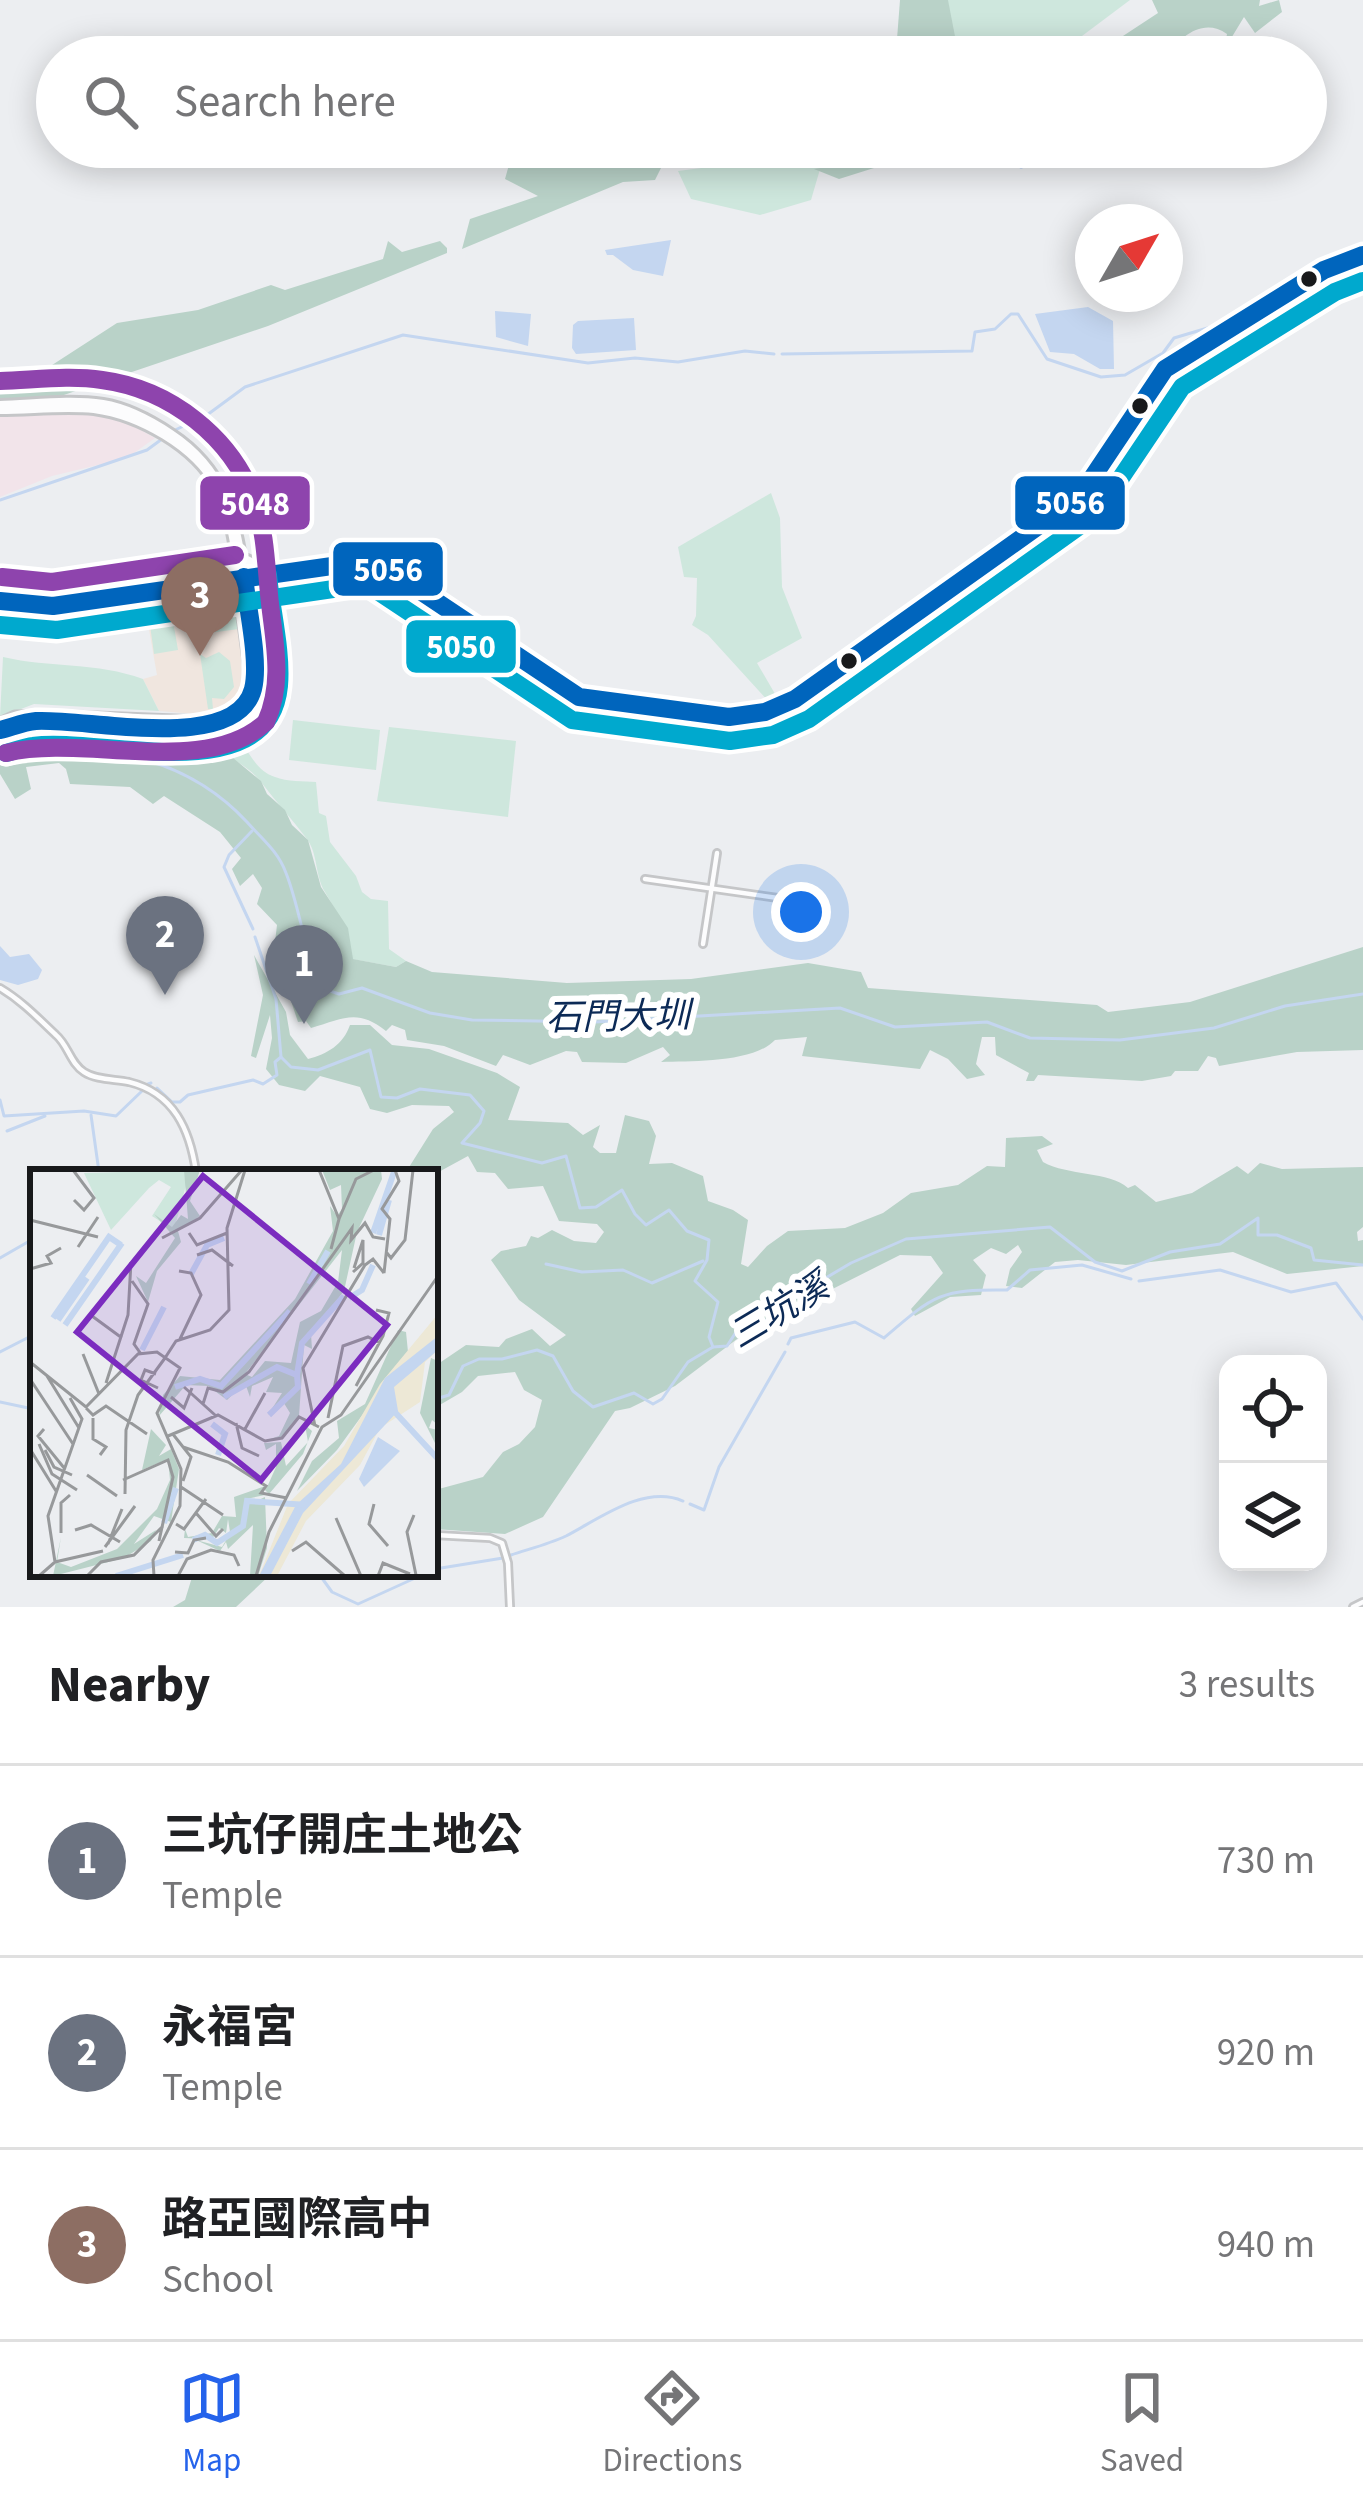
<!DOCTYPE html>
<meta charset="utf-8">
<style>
:root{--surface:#fff;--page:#f6f6f6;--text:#202124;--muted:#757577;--line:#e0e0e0;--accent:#2563eb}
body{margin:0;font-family:"Source Sans 3","Noto Sans TC",sans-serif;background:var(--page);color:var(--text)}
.controls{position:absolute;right:36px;bottom:36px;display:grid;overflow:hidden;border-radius:24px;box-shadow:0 6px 30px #0003}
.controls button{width:108px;height:108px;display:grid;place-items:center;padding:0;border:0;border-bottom:3px solid var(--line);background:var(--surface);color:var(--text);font:60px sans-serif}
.compass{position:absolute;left:1075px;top:204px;width:108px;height:108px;border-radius:50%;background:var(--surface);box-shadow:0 6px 30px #0003;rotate:51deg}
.you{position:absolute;left:801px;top:912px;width:42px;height:42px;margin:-30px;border:9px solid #fff;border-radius:50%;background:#1a73e8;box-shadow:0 0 0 18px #1a73e833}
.badge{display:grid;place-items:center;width:78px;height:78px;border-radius:50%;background:var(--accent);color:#fff;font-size:39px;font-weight:700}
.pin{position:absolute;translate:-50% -99px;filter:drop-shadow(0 3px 6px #0008)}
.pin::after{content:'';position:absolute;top:63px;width:42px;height:36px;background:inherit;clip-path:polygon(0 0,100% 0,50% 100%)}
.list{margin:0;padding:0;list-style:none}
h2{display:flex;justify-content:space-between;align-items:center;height:156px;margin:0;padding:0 48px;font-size:51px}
h2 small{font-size:39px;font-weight:400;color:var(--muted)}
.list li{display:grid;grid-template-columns:78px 1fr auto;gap:36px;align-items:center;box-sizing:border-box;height:192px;padding:0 48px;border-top:3px solid var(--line)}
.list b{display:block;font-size:45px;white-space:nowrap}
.list p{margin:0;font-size:39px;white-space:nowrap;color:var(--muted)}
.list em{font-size:39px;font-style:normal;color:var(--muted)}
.icon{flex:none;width:66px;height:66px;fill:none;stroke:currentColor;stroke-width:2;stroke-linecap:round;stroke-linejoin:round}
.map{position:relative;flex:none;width:1363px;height:1607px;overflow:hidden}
.search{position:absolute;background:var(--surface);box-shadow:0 6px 30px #0003;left:36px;right:36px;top:36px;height:132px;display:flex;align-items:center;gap:30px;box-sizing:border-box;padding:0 42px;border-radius:66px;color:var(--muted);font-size:45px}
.sheet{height:732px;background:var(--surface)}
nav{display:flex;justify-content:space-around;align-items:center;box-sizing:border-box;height:168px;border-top:3px solid var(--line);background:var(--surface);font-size:33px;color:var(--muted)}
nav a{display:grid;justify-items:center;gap:6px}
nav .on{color:var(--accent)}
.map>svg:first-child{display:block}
.industrial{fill:#f2e4ea}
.education{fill:#f0e6df}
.green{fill:#cee7dd}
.forest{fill:#b9d2c8}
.water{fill:#c4d6f0}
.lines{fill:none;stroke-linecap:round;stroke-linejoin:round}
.stream{stroke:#c4d6f0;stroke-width:3}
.minor-casing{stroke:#c5c6c8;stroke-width:10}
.secondary-casing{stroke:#c5c6c8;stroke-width:14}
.primary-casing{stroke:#c5c6c8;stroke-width:15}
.minor{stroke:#fcfcfd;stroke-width:4.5}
.secondary{stroke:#fcfcfd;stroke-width:8}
.primary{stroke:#fcfcfd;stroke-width:9}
.bus-1-casing{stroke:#fff;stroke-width:27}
.bus-2-casing{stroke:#fff;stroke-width:27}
.bus-3-casing{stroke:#fff;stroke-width:27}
.bus-1{stroke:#0065bd;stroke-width:18}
.bus-2{stroke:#00a9ce;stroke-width:18}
.bus-3{stroke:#8e44ad;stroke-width:18}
.bus-dot{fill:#18191b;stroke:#fff;stroke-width:4.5}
.labels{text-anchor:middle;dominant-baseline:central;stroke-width:12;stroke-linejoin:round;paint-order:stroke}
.water-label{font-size:36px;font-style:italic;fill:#0c2a56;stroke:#fff}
.inset-river{fill:none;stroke:#c4d6f0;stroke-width:6}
.inset-road{fill:none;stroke:#97999b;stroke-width:3}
.view{fill:#7b2cbf;fill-opacity:0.15;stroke:#7b2cbf;stroke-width:6}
.inset-edge{fill:none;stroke:#18191b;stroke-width:6}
.line-badge{stroke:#fff;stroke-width:4.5}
.badge-label{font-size:33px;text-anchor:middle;font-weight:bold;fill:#fff}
</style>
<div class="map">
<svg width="1363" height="1607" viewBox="0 0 1363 1607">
<rect width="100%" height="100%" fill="#eceef1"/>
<polygon class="industrial" points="84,411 123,420 155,438 127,458 52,476 0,497 0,414"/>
<polygon class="education" points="237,603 248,670 241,701 219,716 159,711 143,679 157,675 147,618"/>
<g class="green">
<polygon points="944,0 1130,0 1054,57 953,57"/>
<polygon points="825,152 811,200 760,215 691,199 678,171"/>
<polygon points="771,493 780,518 782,587 802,638 757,663 778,699 769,702 708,635 692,625 696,616 697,578 684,577 678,547"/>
<polygon points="235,606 239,629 209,633 206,610"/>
<polygon points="172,615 178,650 154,654 149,618"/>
<polygon points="219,652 230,661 234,687 224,699 212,698 213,709 208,709 200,654 206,658"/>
<path d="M3 657C50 668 97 662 143 679L159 711 34 704 0 717Z"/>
<polygon points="293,720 380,730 376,770 289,760"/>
<polygon points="389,727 516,741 508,817 377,801"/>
<path d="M226 728C246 738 250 769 275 777 287 782 304 781 316 782L319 813 326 816 330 842 356 876 362 892 371 899 388 901 389 949 406 961 396 967 352 959C348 931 339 916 325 892 315 876 318 854 307 839 292 819 276 802 261 782 246 762 218 755 204 734Z"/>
</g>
<g class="forest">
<polygon points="900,0 948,0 959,57 896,52"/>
<path d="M1152 0H1260L1259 6 1279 0 1282 12 1255 33 1244 17 1224 50 1227 34C1203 17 1180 37 1165 57H1091L1158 13Z"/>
<polygon points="514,147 547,147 547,155 568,147 890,147 829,159 793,148 675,166 664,162 655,180 623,182 462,249 470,219 538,196 505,179"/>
<polygon points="915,147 939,147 918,168 874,168 839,179 814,169 893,156"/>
<polygon points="388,241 402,252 440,241 447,248 447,253 268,326 55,398 0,400 0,378 49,367 117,323 198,310 271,285 285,290 383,259"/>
<path d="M33 726 204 734 261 781 267 794 285 810 292 825 308 840 321 887 348 928 353 959 396 967 406 961 432 972 567 983 691 979 808 963 861 972 868 988 1097 1005 1108 1012 1190 1002 1363 947V1050L1297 1052 1219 1066 1216 1058 1208 1056 1198 1071H1175L1171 1076 1142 1081 1038 1075 1034 1081H1026L1029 1073 996 1055 995 1037H982L976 1064 985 1075 967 1079 948 1059 930 1050 920 1069 802 1056 807 1037 775 1040C753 1063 693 1061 661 1062L670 1055 663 1047 626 1063 582 1062 577 1052 566 1051 530 1065 503 1055 496 1066 444 1046 407 1040 405 1030 392 1025 386 1031C357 1008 343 1019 311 1028L306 1021 298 1022 274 950 277 925 257 904 262 888 253 874 240 886 232 869 241 858 220 832 164 796 153 804 130 787 70 784 66 769 59 763 26 767 31 789 15 799 0 774V734Z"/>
<path d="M254 955 286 1012 290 1035 308 1059C327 1054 343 1045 350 1025H370L392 1045 429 1049 497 1073 520 1087 508 1120 568 1123 583 1135 600 1125 593 1147 600 1153H616L625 1115 649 1121 656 1136 649 1164 672 1163 703 1176 708 1201 733 1210 748 1220 741 1264 748 1267 767 1246 788 1231 845 1228 883 1213 911 1193 958 1185 987 1166 1005 1167 1006 1138 1042 1136 1053 1144 1037 1150 1043 1162C1068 1176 1109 1171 1128 1188L1135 1185 1156 1202 1192 1193 1237 1166 1248 1174 1260 1163 1282 1169 1363 1167V1227L1357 1232 1358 1241 1363 1240V1266L1287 1274 1233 1252 1126 1265 1078 1260 1055 1262 1022 1288 1006 1286 1010 1269 1022 1252 1018 1245 1006 1254 991 1248 973 1260 986 1275 981 1295 950 1297 915 1316 911 1309 943 1273 931 1256 900 1255 745 1333 675 1386 630 1408 615 1411 543 1517 505 1534 435 1529V1490L483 1477 503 1452 519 1444 535 1427 542 1400 524 1390 515 1372 478 1376 462 1392 438 1406 435 1366 466 1345 499 1347 506 1339 532 1329 550 1346 566 1335 519 1300 491 1260 501 1251 526 1246 531 1236 538 1238 552 1230 574 1241 596 1243 604 1232 597 1224 559 1221 543 1186 508 1189 495 1173 477 1172 468 1156 435 1174 406 1172 433 1129 454 1112 449 1106 412 1105 387 1113 370 1109 360 1087 320 1076 305 1091 279 1085 266 1069 272 1038 270 1015 256 1058 251 1056 263 995Z"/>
<polygon points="193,1574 271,1574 236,1607 173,1607 185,1600"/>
</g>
<g class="water">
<polygon points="1010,147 1031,150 1063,147 1065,161 1039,161 1021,169 1010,163 1004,152"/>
<polygon points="671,240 663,276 633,270 613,255 607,255 605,250"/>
<polygon points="1088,307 1113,321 1114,369 1100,369 1074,354 1050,352 1035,314"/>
<polygon points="495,311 531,314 528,346 496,337"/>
<polygon points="634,318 636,350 576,354 572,348 573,325 578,321"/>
<polygon points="0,946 10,957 29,954 42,970 38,979 18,985 0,980"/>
</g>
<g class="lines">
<g class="stream">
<polyline points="782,354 972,351 975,332 995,329 1011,314 1018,314 1047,359 1101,377 1125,375 1163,353 1174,338 1221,324 1327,262 1363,248"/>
<polyline points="173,431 207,415 245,387 403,335 588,363 635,358 678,362 745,351 774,354"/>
<polyline points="0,500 147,450 162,439"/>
<path d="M0 755C93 743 180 750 247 822 262 839 278 851 286 873 300 908 305 955 321 988L339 994 362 988 430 1013 472 1020 595 1022 840 1008 895 1027 987 1022 1030 1038 1120 1040 1214 1028 1285 1006 1363 994"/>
<polyline points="252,831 229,855 224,867 253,929"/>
<polyline points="281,1057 291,1067 318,1070 370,1050 381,1097 397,1098 420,1089 470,1095 484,1111 480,1123 462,1143 542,1163 566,1156 580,1208 596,1207 622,1190 635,1214 646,1225 669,1210 687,1231 709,1240 707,1260 695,1281 718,1302 709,1337 713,1347 727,1346 738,1329 770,1319 802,1292 851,1263 906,1239 1050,1227 1095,1262 1122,1271 1170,1252 1220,1244 1258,1218 1258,1235 1277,1235 1311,1248 1314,1260 1363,1265"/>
<polyline points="148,1084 151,1083"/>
<polyline points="157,1088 172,1102 180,1102 188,1095 253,1080 263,1084 277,1075 275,1062 281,1057 276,999 255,937"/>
<polyline points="0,1100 4,1116 84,1111 116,1116 142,1091"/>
<polyline points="91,1115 99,1172"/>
<polyline points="7,1131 45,1116"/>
<polyline points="0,1258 33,1239"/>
<polyline points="546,1264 582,1272 623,1270 652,1283 703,1261"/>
<polyline points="1139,1281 1220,1270 1291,1292 1336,1283 1363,1319"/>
<path d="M788 1344 791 1338 855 1322 884 1338C934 1295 940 1289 1007 1290L1030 1270 1082 1265 1131 1279"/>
<polyline points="0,1352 33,1335"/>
<polyline points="435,1395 439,1398 449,1395 463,1366 479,1359 502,1359 537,1350 553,1356 573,1391 593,1407 634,1393 653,1404 662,1399 688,1362 713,1347"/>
<polyline points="0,1402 33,1409"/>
<polyline points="690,1504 704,1510 719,1467 785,1352"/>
<path d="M511 1555C529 1549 549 1544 566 1536 599 1519 644 1484 683 1501"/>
<polyline points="435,1569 503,1558"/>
<polyline points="319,1574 332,1592 358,1604 424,1574"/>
</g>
<g class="minor-casing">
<g id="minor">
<polyline points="0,601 53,606 238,579"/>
<polyline points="645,879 785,899"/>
<polyline points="703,944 717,853"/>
<path d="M0 988C22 1001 38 1018 56 1035 68 1045 70 1063 84 1072 96 1080 115 1079 129 1082 174 1093 190 1130 196 1172"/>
<polyline points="435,1535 490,1538 502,1543 508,1563 510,1607"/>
<polyline points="1353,1607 1363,1602"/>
</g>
</g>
<g class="secondary-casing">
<g id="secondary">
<path d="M0 405C34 404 70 399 103 404 128 408 150 420 171 434 224 469 236 516 244 577"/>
<path d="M0 410C31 410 63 406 94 409 139 415 195 446 217 487 231 514 236 549 238 579"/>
</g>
</g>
<g class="primary-casing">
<g id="primary">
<circle cx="240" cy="577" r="18"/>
<polyline points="0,724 15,717 45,716 201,722 224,716 244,702 252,683 238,579 365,560 394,571 579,697 708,717 747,716 784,705 815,687 1065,507 1084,490 1165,369 1324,270 1363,255"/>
<polyline points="172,726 215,726"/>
</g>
</g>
<use href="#minor" class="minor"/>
<use href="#secondary" class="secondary"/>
<use href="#primary" class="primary"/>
<g class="bus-1-casing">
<g id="bus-1">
<polyline points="0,601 53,606 374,560 579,697 729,717 765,712 795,699 1065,507 1084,490 1165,369 1324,270 1363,255"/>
<path d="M0 730C12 727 24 722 36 721 89 718 236 754 253 689 260 662 247 606 244 577"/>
</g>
</g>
<g class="bus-2-casing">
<g id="bus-2">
<polyline points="0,625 57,630 367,584 572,720 730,741 773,735 809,719 1081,525 1104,503 1182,387 1335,292 1363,281"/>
<path d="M6 753C15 751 24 747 33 746 99 736 269 792 279 686 282 651 271 609 268 575"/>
</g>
</g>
<g class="bus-3-casing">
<g id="bus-3">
<path d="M0 381C34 380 69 375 102 380 170 389 232 437 255 502 265 531 266 563 269 594 273 638 285 679 266 722 206 778 84 734 6 753"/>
<polyline points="2,577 52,582 235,555"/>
</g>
</g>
<use href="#bus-1" class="bus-1"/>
<use href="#bus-2" class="bus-2"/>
<use href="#bus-3" class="bus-3"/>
</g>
<g class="bus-dot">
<circle cx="1309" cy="279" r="10"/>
<circle cx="1140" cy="406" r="10"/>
<circle cx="849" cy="661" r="10"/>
</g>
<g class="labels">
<g class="water-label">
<text transform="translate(618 1017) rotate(-1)">石門大圳</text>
<text transform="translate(779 1311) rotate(-31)">三坑溪</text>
</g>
</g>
<g transform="translate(30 1169)">
<rect width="408" height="408" fill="#eceef1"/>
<path d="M160 1 144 61 122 47 141 18 129 11 119 19 81 61 54 4Z" fill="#cee7dd"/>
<path d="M154 1H170L160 32 170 47 148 62 151 73 127 102 118 133 106 107 116 114 145 69 124 45 142 58 151 46 158 50ZM292 1H351L352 10 327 63 314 122 333 97 281 165 282 180 274 176 269 247 251 269 242 272 237 271 249 267 260 244 252 231 238 246 252 224 236 223 243 208 222 217 220 228 215 214 197 231 178 217 156 216 129 247 133 226 150 207 190 211 265 130 303 62 300 37 307 47 312 40 311 16 300 21ZM312 81 308 113 291 142 270 153 261 194 235 192 222 208 215 205ZM368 161 376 163 378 183 307 281 267 322 282 292 309 269 307 252 335 235ZM401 189 408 192V256L402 251 399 259 408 261V280L390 244ZM275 256 282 262 273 285 239 325 233 319 235 326 216 330 211 357 200 363 198 350 196 364 189 359 182 370 154 369 155 360 158 368 182 364 192 347 206 348 204 328 238 316 246 298V275L236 281 234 274 251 273 256 297 278 273ZM121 260 136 276 129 287 141 280 149 300 141 353 124 347 104 375 126 361 121 372 94 389 23 407 31 368 27 393 41 398 87 380 127 340 140 311 138 290 112 301ZM235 328 237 379 228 407H220L223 356 198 380 196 373 190 382 166 371 192 378 198 368 215 357 217 336Z" fill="#b9d2c8" fill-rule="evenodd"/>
<path d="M408 145V181L395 193 390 233 350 259 330 296 276 352 247 407H229L258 335 314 277 350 215Z" fill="#ede8d6"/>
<path d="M408 167V181L364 218 368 242 273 344 240 407H229L266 336 311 295 355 209ZM348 268 370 282 334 318 329 310Z" fill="#c4d6f0"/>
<path class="inset-river" d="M343 64 364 3M349 66 359 31M161 105 177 76 194 69M279 115 298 82M319 129 332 121 343 96M23 149 79 68 91 76M28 151 57 109M35 156 92 74M112 181 134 138M145 218 170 210 191 217 260 142M194 228 247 198 267 206 272 174 314 127M362 240 408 290M239 246 268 218 267 206M182 255 195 265 188 286M134 354 146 319M163 371 175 366 187 374 213 357 217 332 278 336M86 407 153 386"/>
<path class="inset-road" d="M43 1 64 29 54 41 44 31M289 1 309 50 301 80M309 50 326 10 344 1M0 51 68 68M159 64 167 76 197 64M132 69 170 49 211 2M48 78 68 48M357 84 361 89 375 71 383 1M167 86 182 81 203 97M0 100 21 94 17 87 31 79M149 102 161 104 171 126 150 170M323 103 333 94V71L324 99M354 104 360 50 352 40 369 12 365 1M102 112 118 135 104 175 111 185M62 147 92 169M53 185 69 225M135 189 146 172 180 161 199 141 197 59 215 1M0 193 56 238 108 185 127 183 150 199 127 244 151 300 150 337 123 391 124 407M126 205 115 201 111 211 128 219M17 207 49 259M0 210 43 275M76 214 98 146 101 93M326 217 353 167 359 144 346 141M154 218 185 246M141 228 154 239 162 219M173 235 178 219 193 223 219 203 322 59 321 71 335 54 343 68 355 70M56 239 63 246 76 237 117 265M63 249V270L76 278 70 286M298 249 313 177 338 168 350 174M206 254 212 279 229 287M285 257 273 199 335 96 343 90 354 104M14 260 8 267 35 300M215 260 235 224M142 264 161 288 153 312M138 267 188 246 235 272 252 269 269 248 289 258M9 275 22 305 47 321M153 278 198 293 236 317 231 324 257 329M0 280 26 322M15 281 24 298 42 306M57 306 87 327M93 311 138 291 143 308 129 372M151 318 193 346M95 325 96 261 108 226 135 189M344 335 339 355 358 377M166 344 186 367 193 360M384 346 377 363 386 406M306 349 331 407M146 355 154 360 176 330M45 361 61 356 90 373M31 364V334L40 326M78 375 92 340M75 378 105 337M262 382 276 373 315 407M145 383 158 384 164 371 176 369M25 393 18 347 52 250 40 229M9 407 25 393 73 382M57 407 71 393 104 386 133 357M148 407 157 390 181 381 204 386 209 397M226 407 239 363 292 258 311 246 408 107M348 407 353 394 380 405"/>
<path class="view" d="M173 7 357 156 231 311 47 163Z"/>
<rect width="408" height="408" class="inset-edge"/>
</g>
<g class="line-badge">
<rect x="1013" y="474" width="114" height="58" rx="12" fill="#0065bd"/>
<rect x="198" y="474" width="114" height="58" rx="12" fill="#8e44ad"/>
<rect x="331" y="540" width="114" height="58" rx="12" fill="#0065bd"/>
<rect x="404" y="618" width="114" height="57" rx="12" fill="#00a9ce"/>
</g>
<g class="badge-label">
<text x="1070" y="514">5056</text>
<text x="255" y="515">5048</text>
<text x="388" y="581">5056</text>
<text x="461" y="658">5050</text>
</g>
</svg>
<div class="controls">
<button><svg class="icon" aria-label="locate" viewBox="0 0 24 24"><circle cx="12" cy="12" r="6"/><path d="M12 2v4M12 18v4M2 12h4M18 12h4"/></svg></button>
<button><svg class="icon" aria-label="layers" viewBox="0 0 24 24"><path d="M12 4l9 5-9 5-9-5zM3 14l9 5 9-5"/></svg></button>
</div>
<svg class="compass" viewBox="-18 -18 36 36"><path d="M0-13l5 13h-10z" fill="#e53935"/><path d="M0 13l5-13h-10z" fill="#757577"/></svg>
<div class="you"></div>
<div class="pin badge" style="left:304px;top:1024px;background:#6b7280">1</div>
<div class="pin badge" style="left:165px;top:995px;background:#6b7280">2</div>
<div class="pin badge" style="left:200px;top:656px;background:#8d6e63">3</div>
<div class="search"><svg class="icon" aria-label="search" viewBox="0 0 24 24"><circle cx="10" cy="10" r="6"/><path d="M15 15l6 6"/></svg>Search here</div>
</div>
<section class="sheet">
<h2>Nearby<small>3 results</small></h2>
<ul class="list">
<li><span class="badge" style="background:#6b7280">1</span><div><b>三坑仔開庄土地公</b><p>Temple</p></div><em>730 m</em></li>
<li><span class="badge" style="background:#6b7280">2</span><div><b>永福宮</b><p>Temple</p></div><em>920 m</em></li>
<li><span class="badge" style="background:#8d6e63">3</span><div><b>路亞國際高中</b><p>School</p></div><em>940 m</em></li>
</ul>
</section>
<nav>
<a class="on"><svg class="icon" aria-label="map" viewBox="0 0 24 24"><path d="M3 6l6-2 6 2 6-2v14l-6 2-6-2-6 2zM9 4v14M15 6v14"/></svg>Map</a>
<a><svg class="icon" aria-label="directions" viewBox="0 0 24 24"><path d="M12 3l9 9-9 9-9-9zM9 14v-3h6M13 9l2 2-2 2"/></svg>Directions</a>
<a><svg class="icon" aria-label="saved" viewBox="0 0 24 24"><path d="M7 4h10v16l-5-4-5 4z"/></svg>Saved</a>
</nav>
